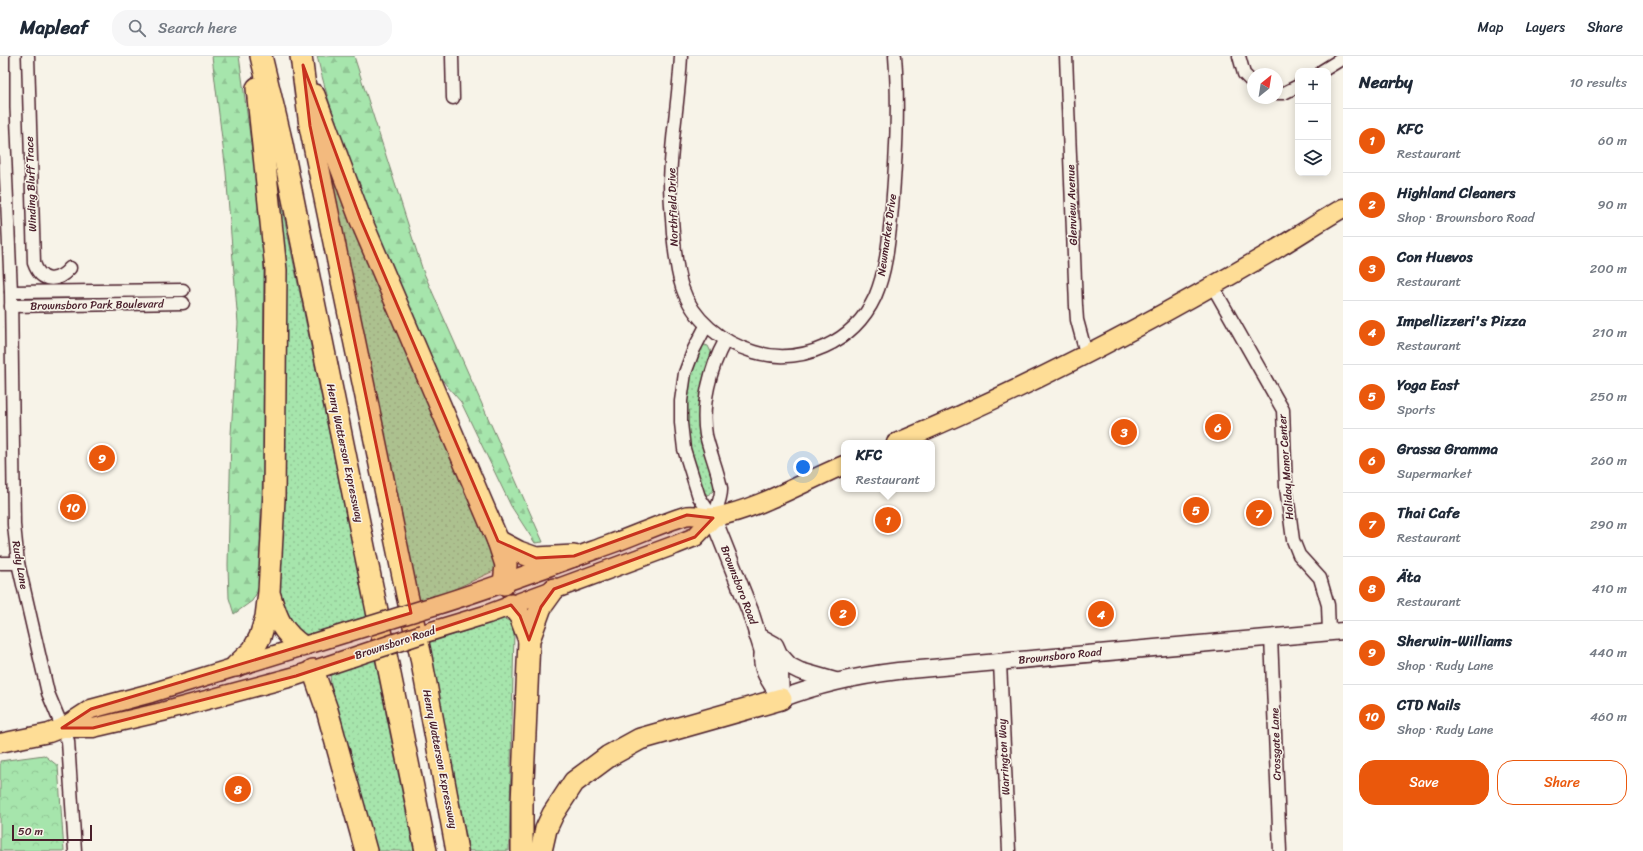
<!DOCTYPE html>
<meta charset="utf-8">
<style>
:root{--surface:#fff;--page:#f6f6f7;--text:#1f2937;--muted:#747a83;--line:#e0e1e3;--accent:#ea580c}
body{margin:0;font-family:Sriracha,sans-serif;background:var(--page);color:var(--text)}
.controls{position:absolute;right:12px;top:12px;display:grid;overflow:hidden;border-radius:8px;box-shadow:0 2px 10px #0003}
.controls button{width:36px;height:36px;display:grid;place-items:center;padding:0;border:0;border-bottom:1px solid var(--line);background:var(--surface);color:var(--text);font:20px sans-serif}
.compass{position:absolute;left:1247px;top:12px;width:36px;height:36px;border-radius:50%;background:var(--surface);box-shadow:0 2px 10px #0003;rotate:30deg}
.scale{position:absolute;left:12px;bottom:10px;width:80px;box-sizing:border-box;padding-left:4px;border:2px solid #4a1f2b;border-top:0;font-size:11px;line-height:14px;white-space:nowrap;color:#4a1f2b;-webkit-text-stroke:3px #f7f3e8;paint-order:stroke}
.you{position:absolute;left:803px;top:411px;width:14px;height:14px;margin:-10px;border:3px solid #fff;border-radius:50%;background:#1a73e8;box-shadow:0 0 0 6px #1a73e833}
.badge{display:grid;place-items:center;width:26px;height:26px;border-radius:50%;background:var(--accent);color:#fff;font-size:13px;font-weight:700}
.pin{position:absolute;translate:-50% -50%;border:2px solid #fff;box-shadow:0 1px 4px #0006}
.popup{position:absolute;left:841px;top:384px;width:94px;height:52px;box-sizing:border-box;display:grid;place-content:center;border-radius:8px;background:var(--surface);filter:drop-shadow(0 1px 3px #0005);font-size:13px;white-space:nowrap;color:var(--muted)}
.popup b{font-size:15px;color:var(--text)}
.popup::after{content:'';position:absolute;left:50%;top:100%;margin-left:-8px;border:8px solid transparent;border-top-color:var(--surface)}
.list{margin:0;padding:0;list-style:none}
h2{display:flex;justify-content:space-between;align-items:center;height:52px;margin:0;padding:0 16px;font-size:17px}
h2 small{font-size:13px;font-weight:400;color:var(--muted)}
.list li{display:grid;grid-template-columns:26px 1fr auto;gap:12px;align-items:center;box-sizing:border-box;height:64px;padding:0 16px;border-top:1px solid var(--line)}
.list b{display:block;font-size:15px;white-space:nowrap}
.list p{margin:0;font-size:13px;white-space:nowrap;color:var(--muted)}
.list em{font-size:13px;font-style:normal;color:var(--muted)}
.actions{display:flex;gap:8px;padding:12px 16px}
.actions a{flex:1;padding:9px 0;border:1px solid var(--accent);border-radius:16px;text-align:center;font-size:14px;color:var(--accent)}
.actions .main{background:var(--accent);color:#fff}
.icon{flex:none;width:22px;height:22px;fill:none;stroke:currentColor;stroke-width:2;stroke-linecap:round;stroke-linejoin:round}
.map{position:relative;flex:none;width:1343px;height:795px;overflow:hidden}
header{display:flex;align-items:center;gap:24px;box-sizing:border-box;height:56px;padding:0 20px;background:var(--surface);border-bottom:1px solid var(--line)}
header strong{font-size:19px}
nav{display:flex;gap:22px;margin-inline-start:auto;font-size:14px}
.search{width:280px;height:36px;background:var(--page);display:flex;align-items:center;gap:10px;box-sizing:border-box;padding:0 14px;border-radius:16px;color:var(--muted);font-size:15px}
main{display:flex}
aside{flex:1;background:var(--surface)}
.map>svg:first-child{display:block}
.grass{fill:url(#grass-dots);stroke:#78826c}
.forest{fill:url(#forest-firs);stroke:#78826c}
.park{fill:url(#park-crowns);stroke:#78826c}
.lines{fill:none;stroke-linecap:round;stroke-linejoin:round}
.street-casing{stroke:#4a1f2b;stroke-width:15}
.secondary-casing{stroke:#4a1f2b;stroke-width:19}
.primary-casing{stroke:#4a1f2b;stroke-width:21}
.highway-casing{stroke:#4a1f2b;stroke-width:24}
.street{stroke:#f7f3e8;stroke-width:12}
.secondary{stroke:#f7f3e8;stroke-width:16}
.primary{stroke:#fedd96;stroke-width:18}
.highway{stroke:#fedd96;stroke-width:21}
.primary-bridge-casing{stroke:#4a1f2b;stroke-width:21;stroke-linecap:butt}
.primary-bridge{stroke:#fedd96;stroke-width:18}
.marked{fill:#c8321e;fill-opacity:0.2;stroke:#c8321e;stroke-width:3;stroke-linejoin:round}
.labels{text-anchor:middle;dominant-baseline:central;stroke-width:3;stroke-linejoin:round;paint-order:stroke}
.street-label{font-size:11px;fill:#4a1f2b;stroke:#f7f3e8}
</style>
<header>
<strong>Mapleaf</strong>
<div class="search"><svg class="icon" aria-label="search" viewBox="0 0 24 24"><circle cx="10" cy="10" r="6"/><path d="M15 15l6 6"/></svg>Search here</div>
<nav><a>Map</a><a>Layers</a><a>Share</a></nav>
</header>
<main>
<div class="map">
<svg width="1343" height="795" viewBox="0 0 1343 795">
<defs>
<pattern id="grass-dots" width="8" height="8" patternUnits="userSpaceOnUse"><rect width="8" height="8" fill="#a6e5ac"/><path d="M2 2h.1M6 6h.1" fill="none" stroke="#90c494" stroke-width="1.8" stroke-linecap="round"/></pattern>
<pattern id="forest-firs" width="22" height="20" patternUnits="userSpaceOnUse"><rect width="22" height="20" fill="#a6e5ac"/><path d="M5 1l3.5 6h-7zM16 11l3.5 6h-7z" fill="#90c494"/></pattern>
<pattern id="park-crowns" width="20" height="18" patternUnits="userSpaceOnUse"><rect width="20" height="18" fill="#a6e5ac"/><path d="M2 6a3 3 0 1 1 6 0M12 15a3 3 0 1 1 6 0" fill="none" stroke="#90c494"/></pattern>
</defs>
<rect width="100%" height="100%" fill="#f7f3e8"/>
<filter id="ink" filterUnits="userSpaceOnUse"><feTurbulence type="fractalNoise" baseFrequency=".025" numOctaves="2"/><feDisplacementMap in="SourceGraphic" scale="8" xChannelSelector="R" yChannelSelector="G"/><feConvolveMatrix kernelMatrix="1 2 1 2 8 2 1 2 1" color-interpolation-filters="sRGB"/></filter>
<g filter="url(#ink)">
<g class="grass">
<polygon points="326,101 447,379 498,513 446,537 417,545"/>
<polygon points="277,127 367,560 301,581 288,566 279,533"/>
<polygon points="705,289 708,290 711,296 708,311 704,388 714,431 713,435 708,439 702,435 692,408 685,358 689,323 701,290"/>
<polygon points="504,563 510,565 514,576 509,795 469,795 428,587"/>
<polygon points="375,603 414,795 373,795 331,630 330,618 334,615"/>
</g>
<g class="forest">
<polygon points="212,0 239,0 264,180 263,412 260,479 266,521 252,545 234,558 229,542 228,509 231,378 238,267 226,116"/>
<path d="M317 0H354L423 215 543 486 535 487 511 450 461 346 447 330 433 312C391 210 342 108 317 0Z"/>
</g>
<polygon class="park" points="44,699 58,710 64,795 0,795 0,705"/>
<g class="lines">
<g class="street-casing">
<g id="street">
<polyline points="3,0 3,52 11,236 14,469 18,507 48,637 68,685 75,795"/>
<path d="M28 0 34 207C41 227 57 227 70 212"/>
<polyline points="452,0 453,42"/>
<path d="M681 0C679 42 671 84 670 126 670 143 672 160 673 177 675 195 676 213 682 231 693 264 721 286 754 296 802 310 854 286 875 241 887 213 889 181 892 152 896 101 899 51 895 0"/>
<polyline points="1066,0 1076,250 1077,264 1086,297"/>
<polyline points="1239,0 1244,18 1253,27"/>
<polyline points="1322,15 1343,2"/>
<polyline points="1277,37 1284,37 1298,30"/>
<polyline points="1212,229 1283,354 1286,431 1293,484 1299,499 1320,522 1328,549 1329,576"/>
<polyline points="11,236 183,234"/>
<polyline points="11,250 183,247"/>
<polyline points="706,270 694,293 685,317 681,345 681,367 684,393 699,441 713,462"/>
<path d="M713 462C716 454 722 441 721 432 718 415 710 397 706 379 701 349 710 312 725 285"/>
<polyline points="0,507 18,507"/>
<polyline points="1271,581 1280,795"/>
<polyline points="1000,607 1009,795"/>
</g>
</g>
<g class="secondary-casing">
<g id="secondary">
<polyline points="713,462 750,555 763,596 775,605 780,617 781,643"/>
<polyline points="757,579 775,589 779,598 790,610 800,615 835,625"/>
<path d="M763 596C759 613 771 627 780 641"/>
<path d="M781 643C819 628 857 620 898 615L1343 575"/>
</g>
</g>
<g class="primary-casing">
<g id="primary">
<path d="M896 387C1023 334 1147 269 1266 199 1292 184 1317 167 1343 152"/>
<path d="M437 549C495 531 551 510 608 489 634 480 659 468 685 460 694 457 705 463 715 461 761 452 801 427 844 409"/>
<polyline points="422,578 488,558 675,489 695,481 713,462"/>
<polyline points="62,672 93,672 162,656 296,620 350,602"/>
<polyline points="0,687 49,677 62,672 91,653 151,637 346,577"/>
</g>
</g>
<g class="highway-casing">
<g id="highway">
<polyline points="261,0 280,79 426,795"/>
<polyline points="301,0 310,70 407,539 420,596 457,795"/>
<polyline points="314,39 360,162 498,485 506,509 504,528"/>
<polyline points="498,485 519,496 536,502 574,500"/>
<path d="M270 540C277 563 282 576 302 590"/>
<polyline points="511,549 520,560 529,584"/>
<polyline points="236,610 253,594 260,581 266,561 269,536 274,443 276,214 257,32"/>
<polyline points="313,614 327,654 366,795"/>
<polyline points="522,795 522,748 529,584 541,551 554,533"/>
<polyline points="541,795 546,773 553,758 574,726 609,700 640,683 781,643"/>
</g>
</g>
<use href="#street" class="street"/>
<use href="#secondary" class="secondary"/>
<use href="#primary" class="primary"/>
<use href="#highway" class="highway"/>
<g class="primary-bridge-casing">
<g id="primary-bridge">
<polyline points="346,577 437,549"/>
<polyline points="350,602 422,578"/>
</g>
</g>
<use href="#primary-bridge" class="primary-bridge"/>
</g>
</g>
<path class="marked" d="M303 9 360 162 498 485 536 502 574 500 687 459 713 462 695 481 554 533 541 551 529 584 520 560 511 549 296 620 93 672H62L91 653 411 557 310 70Z"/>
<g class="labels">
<g class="street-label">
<text transform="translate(31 128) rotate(-92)">Winding Bluff Trace</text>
<text transform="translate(1072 149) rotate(-92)">Glenview Avenue</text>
<text transform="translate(673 151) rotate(-92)">Northfield Drive</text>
<text transform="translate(887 179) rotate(-82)">Newmarket Drive</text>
<text transform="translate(97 249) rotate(-1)">Brownsboro Park Boulevard</text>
<text transform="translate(345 397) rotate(78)">Henry Watterson Expressway</text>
<text transform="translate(1286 411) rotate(-94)">Holiday Manor Center</text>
<text transform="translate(20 509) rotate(80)">Rudy Lane</text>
<text transform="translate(739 529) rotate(69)">Brownsboro Road</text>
<text transform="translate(395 587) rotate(-18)">Brownsboro Road</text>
<text transform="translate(1060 600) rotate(-6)">Brownsboro Road</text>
<text transform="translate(1276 688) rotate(-92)">Crossgate Lane</text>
<text transform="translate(1004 701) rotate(-93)">Warrington Way</text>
<text transform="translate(440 703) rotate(79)">Henry Watterson Expressway</text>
</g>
</g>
</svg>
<div class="controls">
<button>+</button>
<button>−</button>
<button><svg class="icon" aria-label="layers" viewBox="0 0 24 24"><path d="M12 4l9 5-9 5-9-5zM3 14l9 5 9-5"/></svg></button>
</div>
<svg class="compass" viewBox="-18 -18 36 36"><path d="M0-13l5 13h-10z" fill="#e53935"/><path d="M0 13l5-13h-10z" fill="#747a83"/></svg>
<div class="scale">50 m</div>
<div class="you"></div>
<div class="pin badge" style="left:888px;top:464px">1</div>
<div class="popup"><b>KFC</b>Restaurant</div>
<div class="pin badge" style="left:843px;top:557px">2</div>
<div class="pin badge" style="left:1124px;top:376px">3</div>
<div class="pin badge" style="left:1101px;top:558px">4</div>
<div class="pin badge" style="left:1196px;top:454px">5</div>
<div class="pin badge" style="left:1218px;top:371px">6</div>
<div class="pin badge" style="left:1259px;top:457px">7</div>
<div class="pin badge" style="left:238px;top:733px">8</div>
<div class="pin badge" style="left:102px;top:402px">9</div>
<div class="pin badge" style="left:73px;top:451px">10</div>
</div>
<aside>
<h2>Nearby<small>10 results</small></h2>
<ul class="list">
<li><span class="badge">1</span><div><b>KFC</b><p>Restaurant</p></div><em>60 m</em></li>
<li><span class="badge">2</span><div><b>Highland Cleaners</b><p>Shop · Brownsboro Road</p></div><em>90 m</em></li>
<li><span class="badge">3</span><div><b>Con Huevos</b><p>Restaurant</p></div><em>200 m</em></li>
<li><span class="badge">4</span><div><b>Impellizzeri's Pizza</b><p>Restaurant</p></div><em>210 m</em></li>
<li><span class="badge">5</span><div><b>Yoga East</b><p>Sports</p></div><em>250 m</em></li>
<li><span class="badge">6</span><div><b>Grassa Gramma</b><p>Supermarket</p></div><em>260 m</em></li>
<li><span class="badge">7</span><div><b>Thai Cafe</b><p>Restaurant</p></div><em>290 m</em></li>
<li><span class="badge">8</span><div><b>Äta</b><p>Restaurant</p></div><em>410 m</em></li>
<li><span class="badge">9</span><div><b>Sherwin-Williams</b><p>Shop · Rudy Lane</p></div><em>440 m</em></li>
<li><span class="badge">10</span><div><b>CTD Nails</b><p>Shop · Rudy Lane</p></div><em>460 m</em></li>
</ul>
<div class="actions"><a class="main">Save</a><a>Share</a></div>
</aside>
</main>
